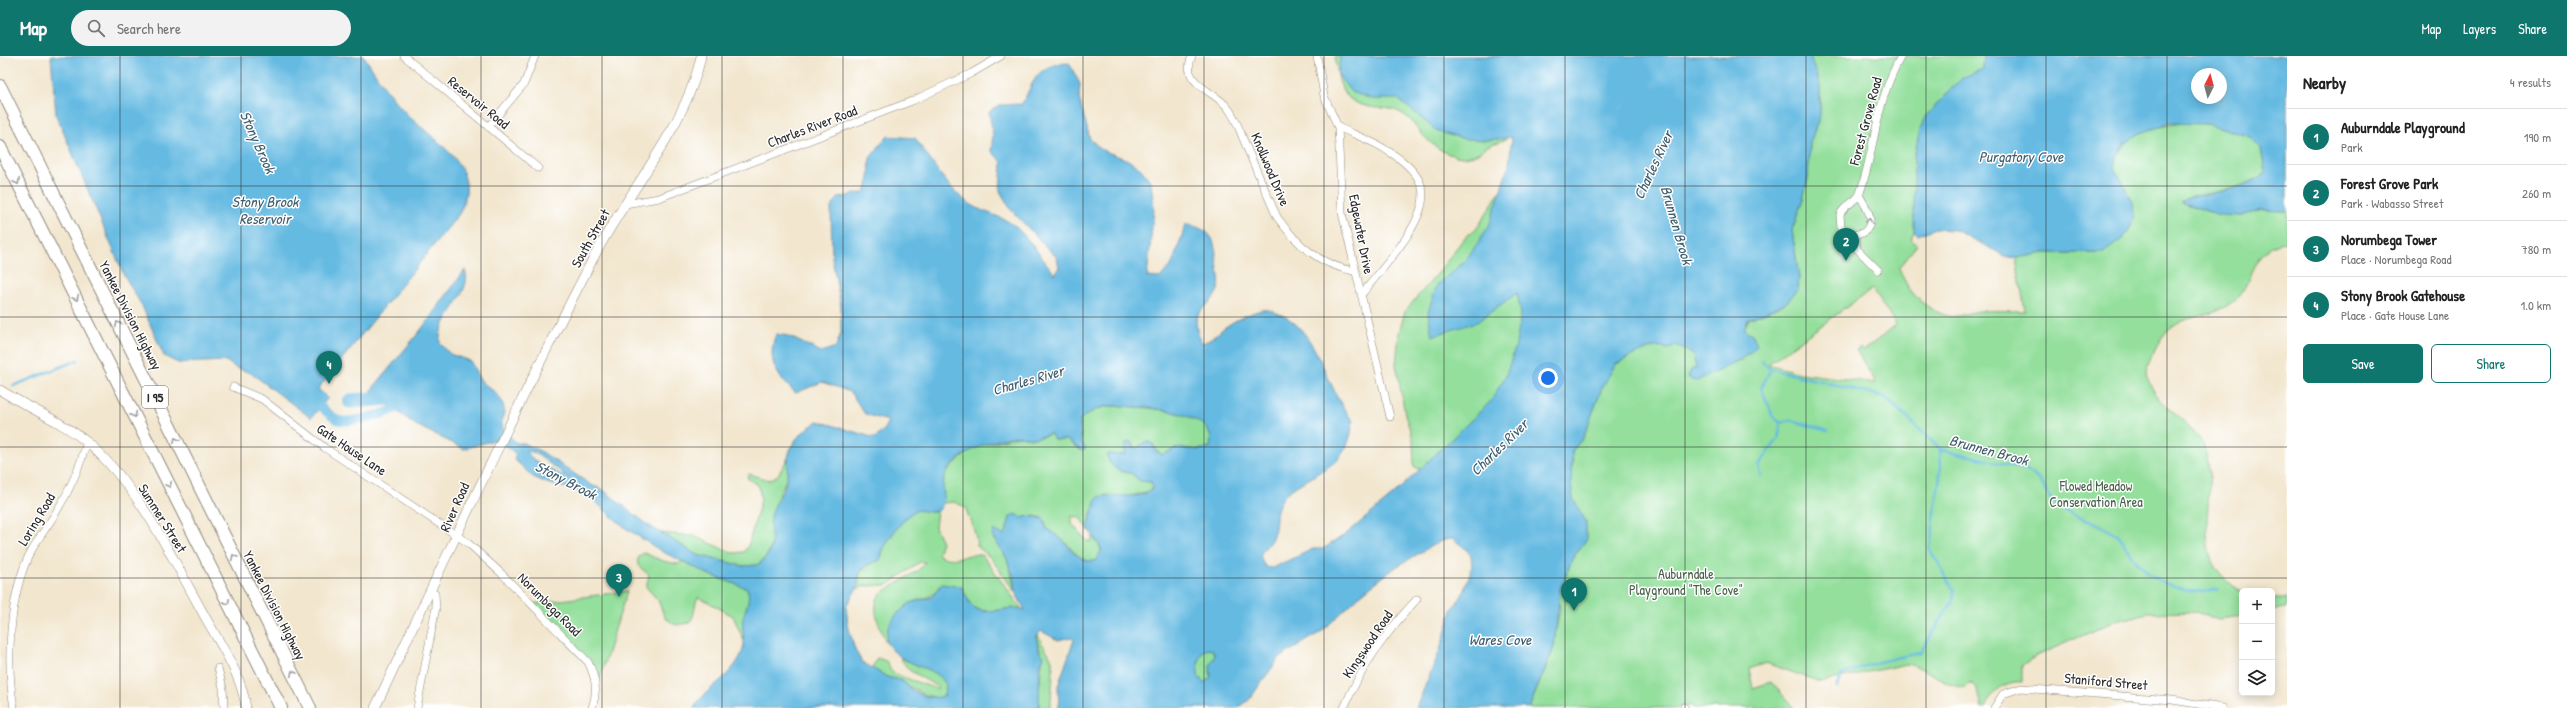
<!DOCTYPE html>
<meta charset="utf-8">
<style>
:root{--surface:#fff;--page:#f2f2f2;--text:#222;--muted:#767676;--line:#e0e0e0;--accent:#0f766e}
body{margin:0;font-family:"Patrick Hand",sans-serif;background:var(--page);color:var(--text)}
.controls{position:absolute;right:12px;bottom:12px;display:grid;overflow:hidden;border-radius:6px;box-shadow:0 2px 10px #0003}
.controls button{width:36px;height:36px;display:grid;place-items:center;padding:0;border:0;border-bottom:1px solid var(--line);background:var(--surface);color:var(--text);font:20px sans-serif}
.compass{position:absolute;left:2191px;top:12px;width:36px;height:36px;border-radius:50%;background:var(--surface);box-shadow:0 2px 10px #0003;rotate:6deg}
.you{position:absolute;left:1548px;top:322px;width:14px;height:14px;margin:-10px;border:3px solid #fff;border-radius:50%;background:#1a73e8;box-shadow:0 0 0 6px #1a73e833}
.badge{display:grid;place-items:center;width:26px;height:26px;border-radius:50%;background:var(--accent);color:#fff;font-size:13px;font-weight:700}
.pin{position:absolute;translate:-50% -33px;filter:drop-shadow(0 1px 2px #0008)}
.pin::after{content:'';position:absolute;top:21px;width:14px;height:12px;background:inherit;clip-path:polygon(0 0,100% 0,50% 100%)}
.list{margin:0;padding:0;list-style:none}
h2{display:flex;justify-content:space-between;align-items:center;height:52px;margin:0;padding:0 16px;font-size:17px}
h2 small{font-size:13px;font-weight:400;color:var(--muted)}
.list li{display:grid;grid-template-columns:26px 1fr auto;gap:12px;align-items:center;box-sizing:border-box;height:56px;padding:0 16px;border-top:1px solid var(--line)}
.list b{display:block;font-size:15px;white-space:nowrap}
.list p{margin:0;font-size:13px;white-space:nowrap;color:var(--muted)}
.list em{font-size:13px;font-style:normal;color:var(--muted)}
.actions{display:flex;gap:8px;padding:12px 16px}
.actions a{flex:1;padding:9px 0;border:1px solid var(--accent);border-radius:6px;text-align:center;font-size:14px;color:var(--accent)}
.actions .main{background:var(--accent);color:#fff}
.icon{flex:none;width:22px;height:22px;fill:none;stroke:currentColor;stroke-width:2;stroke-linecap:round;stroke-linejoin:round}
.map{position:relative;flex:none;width:2287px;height:652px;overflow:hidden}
header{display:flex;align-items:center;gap:24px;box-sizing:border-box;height:56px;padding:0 20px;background:var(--accent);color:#fff}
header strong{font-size:19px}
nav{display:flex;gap:22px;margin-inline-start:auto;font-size:14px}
.search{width:280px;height:36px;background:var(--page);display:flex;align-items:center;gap:10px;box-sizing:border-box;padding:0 14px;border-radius:22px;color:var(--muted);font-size:15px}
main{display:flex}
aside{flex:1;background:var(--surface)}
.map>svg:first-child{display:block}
.green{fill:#93df9b;stroke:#5f8563;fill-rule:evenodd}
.water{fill:#65bae2;stroke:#487286;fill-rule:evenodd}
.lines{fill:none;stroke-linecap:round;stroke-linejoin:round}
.stream{stroke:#65bae2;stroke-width:2.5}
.canal{stroke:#65bae2;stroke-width:9}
.river{stroke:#65bae2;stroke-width:15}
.street-casing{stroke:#8e887c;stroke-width:8}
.secondary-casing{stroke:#8e887c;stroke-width:10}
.highway-casing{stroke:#8e887c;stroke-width:14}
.street{stroke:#fff;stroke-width:7}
.secondary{stroke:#fff;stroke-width:9}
.highway{stroke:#fff;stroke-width:12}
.oneway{stroke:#a0a0a0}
.grid{fill:none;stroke:#2b2b2b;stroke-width:1;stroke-opacity:0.55}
.labels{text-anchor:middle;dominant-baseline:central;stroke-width:3;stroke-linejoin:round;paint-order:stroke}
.shield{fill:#fff;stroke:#6b6b6b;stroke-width:1}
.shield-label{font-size:13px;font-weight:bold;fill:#2b2b2b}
.street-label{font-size:14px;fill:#2b2b2b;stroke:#fff}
.park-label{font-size:14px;fill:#4a614d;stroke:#fff}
.water-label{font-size:15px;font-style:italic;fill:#3f5d6b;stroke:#fff}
</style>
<header>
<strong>Map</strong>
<div class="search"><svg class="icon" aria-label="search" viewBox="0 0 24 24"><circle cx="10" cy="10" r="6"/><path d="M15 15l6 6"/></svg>Search here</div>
<nav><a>Map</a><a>Layers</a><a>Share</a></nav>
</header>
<main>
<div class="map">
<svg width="2287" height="652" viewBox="0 0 2287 652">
<rect width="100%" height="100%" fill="#fff"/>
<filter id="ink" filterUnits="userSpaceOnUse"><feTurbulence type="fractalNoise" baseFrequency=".025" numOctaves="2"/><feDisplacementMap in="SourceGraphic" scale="8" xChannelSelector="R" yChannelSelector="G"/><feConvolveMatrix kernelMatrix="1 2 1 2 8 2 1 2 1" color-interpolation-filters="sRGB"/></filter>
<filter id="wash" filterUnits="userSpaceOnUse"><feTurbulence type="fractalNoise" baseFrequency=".012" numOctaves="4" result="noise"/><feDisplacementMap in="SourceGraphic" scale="16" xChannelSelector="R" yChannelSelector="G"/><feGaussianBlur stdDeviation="0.9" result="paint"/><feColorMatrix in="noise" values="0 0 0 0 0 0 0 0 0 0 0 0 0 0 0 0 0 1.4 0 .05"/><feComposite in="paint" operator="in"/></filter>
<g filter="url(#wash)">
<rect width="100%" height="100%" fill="#f2e6ce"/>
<g class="green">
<path d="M1335 0H1419L1504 70 1507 82C1500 87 1495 86 1488 90 1484 92 1480 96 1476 98 1455 108 1432 90 1420 76 1414 69 1411 63 1403 58 1395 53 1387 52 1377 52 1341 48 1339 31 1335 0Z"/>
<path d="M1810 0H1984L1983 13 1962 22 1925 61 1920 74 1914 100 1915 150 1914 176 1910 184 1917 189 1899 211C1906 234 1924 254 1949 260 1958 262 1969 256 1979 255 1994 254 2009 255 2025 255L2016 202 2044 197H2103L2123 183 2131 170 2127 133 2118 124 2115 114 2116 103 2125 88 2138 78 2154 72 2187 66 2208 68 2250 81 2261 92 2265 116C2249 131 2225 134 2205 138 2196 140 2189 140 2181 146L2209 156 2241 160 2262 154 2287 155V186C2253 188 2255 225 2235 244 2220 257 2200 259 2182 265 2163 271 2151 299 2146 316 2150 352 2195 362 2205 394 2221 443 2182 503 2242 536V560L2219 563 2191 556 2148 557 2116 565 2038 599 2022 609V626C2005 624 1991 637 1985 652H1982L1978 633 1971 626 1965 632C1943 629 1929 612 1907 608L1820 626 1766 607 1749 613 1753 632 1771 626 1794 652H1693L1691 649 1682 652H1529L1552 597 1560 552 1558 540 1572 503 1579 494 1560 448 1573 407 1572 395 1583 382 1602 332 1621 291 1671 286 1735 305 1743 304 1753 279 1744 273 1749 263 1785 248 1798 233 1799 222 1792 174 1803 143 1808 122 1810 87 1820 59V39ZM1872 233 1896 269 1863 295 1860 291 1856 294 1876 327 1799 317 1768 308Z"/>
<polygon points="1506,125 1528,272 1493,349 1423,412 1418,413 1414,410 1413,384 1405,358 1396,308 1399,277 1405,255 1437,218 1464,182 1478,171"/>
<path d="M1107 350C1129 350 1221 351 1210 391L1199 394 1175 392 1165 399 1159 397 1152 387 1146 386 1135 393 1133 386 1126 387 1125 399 1108 403 1121 416 1131 417 1143 425 1151 426 1153 430 1150 436 1120 442 1107 439 1099 441 1091 457 1089 475 1080 462 1072 460V468L1087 485H1092V480L1100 490 1101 497 1095 505C1079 507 1073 493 1063 484 1058 480 1052 478 1048 474 1045 471 1046 468 1045 465 1039 455 1015 463 1008 468L1005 480 1000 477 993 483C1009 496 1011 517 1015 536L991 502 977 490 975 477 965 451 954 446 943 447 942 433 945 419 954 408 970 395 980 390 1018 380 1036 382 1051 378 1055 384H1067L1082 395 1085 394 1081 386 1080 363 1097 353Z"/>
<path d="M788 402C791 424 780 431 775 449 768 472 780 493 757 509L743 510 697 499 661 477 694 480 732 497 744 496 748 490 761 444 759 430 747 422 749 418 769 424 778 419Z"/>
<path d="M916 454 937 455 935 471 942 486 938 498C955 510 967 494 983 500L1021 552C1004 553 988 559 972 551L961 530H939C933 544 922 541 911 547 897 555 888 570 886 586 880 572 870 552 880 538L920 513 925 506H920L888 529 866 530 856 533 861 515 882 499C883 486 904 461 916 454Z"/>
<path d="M644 497 663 505 678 508 681 507 680 503 710 519 747 532 749 540 743 571 744 585 733 560 699 541C693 546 697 558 689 567L676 569 665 562 658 544 646 531 649 519C642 512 633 510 640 499Z"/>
<polygon points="627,535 596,635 593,615 532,548"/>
<polygon points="2272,542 2287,542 2287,551 2272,555"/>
<path d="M1038 577C1039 587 1049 594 1052 605 1055 620 1050 636 1051 652H1039C1038 648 1041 607 1043 603L1037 585Z"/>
<path d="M1208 593 1213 594 1215 599 1210 614 1211 621 1204 627 1198 620C1198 611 1197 596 1208 593Z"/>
<path d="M877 602 886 605C889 608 889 613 892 616 893 618 931 631 937 633L938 631 909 614 900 602 937 617 946 628 944 640 939 642 925 639 907 629 903 625 887 621 872 612Z"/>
</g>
<g class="water">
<path d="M51 0H364C376 19 388 38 403 54 431 85 486 108 459 158L318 333 328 342 311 362 251 317 236 312 226 305 178 307 164 300 142 250 124 219 56 59Z"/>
<path d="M1340 0H1810L1820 30V59L1810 87 1808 122 1803 143 1792 174 1799 222 1798 233 1785 248 1748 263 1744 273 1753 279 1757 289C1750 302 1712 317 1697 325L1691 324 1688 321 1691 314 1696 312 1693 299 1681 291 1675 290 1670 293 1654 291 1629 301 1615 309 1602 332 1583 382 1572 395 1571 428 1573 443 1586 466V484L1572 503 1560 536 1554 591 1529 652H1416L1440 594 1452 554 1465 534 1472 510 1471 500 1466 493 1452 482 1438 486 1396 511 1367 533 1321 576 1279 602 1249 644 1238 652H1059L1058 630 1074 584 1071 581 1058 584 1041 575 1036 581 1039 595 1044 600 1040 610 1039 652H694C707 630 736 619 743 593 746 583 741 573 743 562 745 553 752 542 747 532L710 519 661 495 624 471 592 443 578 435 547 427 533 421 514 403 516 398 497 383 464 393 416 369 387 348 366 349 373 332 420 275 465 214C474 237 436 264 440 287L450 298 470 305C474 310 475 316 479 322 484 330 496 334 501 344 512 365 487 361 517 387H524L542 396 591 429 602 433 648 469 697 499 743 510 757 509C782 492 766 478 772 457 775 446 783 437 786 426 788 417 787 410 788 402 791 383 804 375 818 365L875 382 883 375 888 365 865 358 850 336 822 326 796 337C776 320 766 304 776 278L788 280 821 296 836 291 841 277V251L832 202 831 152 838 142 865 136 869 123 870 102 887 80 915 82C931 104 947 133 970 148 985 158 1002 159 1016 171 1031 185 1042 203 1055 218L1059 211 1057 202 1011 154 1000 135 1002 106 991 95 993 79 989 56 999 49 1022 48C1035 23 1037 8 1069 7L1080 28 1079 42 1090 83 1102 94 1128 104 1141 113 1151 126 1154 153 1147 221 1160 222 1172 208 1186 168C1217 175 1214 186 1218 213 1219 220 1221 227 1218 234 1207 258 1186 252 1202 287 1212 284 1216 278 1224 272 1235 264 1249 257 1262 254 1267 253 1273 255 1277 257 1319 271 1326 335 1353 365 1349 400 1335 408 1307 424 1300 428 1292 432 1286 438 1271 456 1279 463 1273 480 1268 493 1253 496 1266 511L1272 512 1313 493H1323L1346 478 1391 441 1491 345 1506 319 1516 289 1521 257 1517 237 1477 266 1432 280 1428 256 1437 229 1466 204 1489 170 1509 109 1512 81 1490 84 1464 83 1438 76 1398 43H1372L1351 36 1338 19ZM1107 350C1129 350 1221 351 1210 391L1199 394 1175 392 1163 399 1156 395 1151 386 1144 387 1135 393 1130 385 1125 389V399L1108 398C1106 410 1122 417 1131 417L1140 425 1151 426 1153 430V433C1136 447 1108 434 1096 443L1088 471 1102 494 1095 505H1087L1075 498 1063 484 1046 472 1044 463C1035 461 1030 459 1022 462L1015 458 1010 461 1005 480 994 474 992 480 1006 501 1013 519 1015 536 1025 554C1006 546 978 568 967 542 966 537 962 536 962 531L942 528 932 541 910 547 895 560 888 571 886 586C905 614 930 606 946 628L944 640C930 645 911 636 903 625L887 621 862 606 855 594 848 569 846 551 858 530 859 518 866 509 879 505C882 501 881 498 883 494 887 484 904 462 913 456 921 451 932 460 939 454 948 445 941 433 944 422 953 397 995 382 1019 380 1024 380 1028 383 1034 382 1040 382 1045 378 1051 378L1054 384H1067L1082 395 1086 392 1081 386 1080 363 1097 353ZM526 394 535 397 570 422C559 418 530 406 526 394ZM1208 593 1213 594 1215 599 1210 609 1211 621 1204 627 1198 620C1198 611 1197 596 1208 593Z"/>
<path d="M1984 0H2287V155L2262 154 2241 160 2219 159 2181 146 2188 142C2213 136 2246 134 2265 116L2261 92 2250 81 2208 68 2171 67 2138 78 2125 88 2116 103 2115 114 2133 146 2134 158 2131 170 2123 183 2103 197H2044L2016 202 2005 200 1955 174 1933 173 1918 179 1914 176V100L1920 74 1925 61 1962 22 1983 13ZM2197 18H2221V42H2197Z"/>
</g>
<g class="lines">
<g class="stream">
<path d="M1761 305 1771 313 1885 341 1940 393 2025 413C2042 422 2041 432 2052 444 2069 462 2098 463 2117 479 2123 483 2126 493 2131 499 2152 525 2183 541 2217 534"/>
<polyline points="13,330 78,304"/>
<polyline points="1781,367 1790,364 1828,375"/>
<polyline points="1761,420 1759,409 1778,383 1781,367 1773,361 1761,332 1771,313"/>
<path d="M1837 631 1840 620C1865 608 1893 602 1920 597L1953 545V533L1930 492 1941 411 1940 393"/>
</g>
<path class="canal" d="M320 350C326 355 331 361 338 364 348 368 385 358 395 353"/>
<polyline class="river" points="350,345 388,342"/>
</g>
</g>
<g filter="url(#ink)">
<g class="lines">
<g class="street-casing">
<g id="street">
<polyline points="404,0 538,112"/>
<path d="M1192 0C1179 28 1216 35 1228 52 1235 61 1238 70 1242 80 1253 107 1265 134 1277 161 1297 189 1320 209 1354 215"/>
<polyline points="1317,0 1324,40 1338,71 1342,157 1390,361"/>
<polyline points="488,71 524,28 535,0"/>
<path d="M1338 71C1355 79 1373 85 1388 95 1401 103 1418 116 1422 132 1430 164 1380 214 1362 238"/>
<path d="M1859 139C1866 151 1878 166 1863 177L1852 179 1841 171 1840 159C1843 149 1857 146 1860 137 1876 89 1875 47 1901 0"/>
<polyline points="625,148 659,142 912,45 972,17 1001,0"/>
<polyline points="1855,179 1857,193 1878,214"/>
<path d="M233 331 262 343 325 392 468 487 501 517 588 606C596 621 598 636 592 652"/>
<polyline points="218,612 223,632 224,652"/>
<polyline points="1684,651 1685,652"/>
<path d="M14 652C6 606 9 542 29 499 37 483 49 469 58 453 71 432 80 410 87 386"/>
<polyline points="417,652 436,551 435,538 431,535"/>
<path d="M1344 652C1361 611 1387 575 1417 543"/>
<polyline points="1994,652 2003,638 2021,632 2172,644 2223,652"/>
</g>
</g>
<g class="secondary-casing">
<g id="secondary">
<path d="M0 334C28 352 62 365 88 387 140 432 171 500 204 559 220 588 242 619 246 652"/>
<path d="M375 652C447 499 518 346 596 197 629 134 687 69 701 0"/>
</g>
</g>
<g class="highway-casing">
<g id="highway">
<polyline points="0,30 310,652"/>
<polyline points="0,91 281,652"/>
</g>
</g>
<use href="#street" class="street"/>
<use href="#secondary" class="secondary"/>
<use href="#highway" class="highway"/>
</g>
<defs><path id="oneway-chevron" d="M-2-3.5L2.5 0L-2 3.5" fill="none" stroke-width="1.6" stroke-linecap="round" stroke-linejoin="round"/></defs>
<g class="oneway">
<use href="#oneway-chevron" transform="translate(17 126) rotate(63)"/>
<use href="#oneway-chevron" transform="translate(1869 165) rotate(-82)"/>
<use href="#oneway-chevron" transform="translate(76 242) rotate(63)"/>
<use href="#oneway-chevron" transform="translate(118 268) rotate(-117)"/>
<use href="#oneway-chevron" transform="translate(134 359) rotate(63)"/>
<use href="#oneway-chevron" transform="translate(176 384) rotate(-117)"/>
<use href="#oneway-chevron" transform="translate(169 429) rotate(63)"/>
<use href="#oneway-chevron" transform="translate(234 501) rotate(-117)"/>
<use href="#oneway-chevron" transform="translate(227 546) rotate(63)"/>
<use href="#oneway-chevron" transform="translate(293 617) rotate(-117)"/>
</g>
</g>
<path class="grid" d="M120 0V652M241 0V652M361 0V652M481 0V652M602 0V652M722 0V652M843 0V652M963 0V652M1083 0V652M1204 0V652M1324 0V652M1444 0V652M1565 0V652M1685 0V652M1806 0V652M1926 0V652M2046 0V652M2167 0V652M0 130H2287M0 261H2287M0 391H2287M0 522H2287"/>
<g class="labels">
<rect class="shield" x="142" y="330" width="26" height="22" rx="3"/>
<g class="shield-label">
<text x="155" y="341">I 95</text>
</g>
<g class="street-label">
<text transform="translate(479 46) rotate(39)">Reservoir Road</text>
<text transform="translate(1865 65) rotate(-75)">Forest Grove Road</text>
<text transform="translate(812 70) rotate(-21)">Charles River Road</text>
<text transform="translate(1271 113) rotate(67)">Knollwood Drive</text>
<text transform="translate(1362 178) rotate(79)">Edgewater Drive</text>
<text transform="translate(590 182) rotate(-61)">South Street</text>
<text transform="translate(131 259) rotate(63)">Yankee Division Highway</text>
<text transform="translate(352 393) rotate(34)">Gate House Lane</text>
<text transform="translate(454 451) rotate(-66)">River Road</text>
<text transform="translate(163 462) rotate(58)">Summer Street</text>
<text transform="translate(36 463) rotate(-59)">Loring Road</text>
<text transform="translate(550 548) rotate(45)">Norumbega Road</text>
<text transform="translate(275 549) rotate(63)">Yankee Division Highway</text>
<text transform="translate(1367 588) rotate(-56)">Kingswood Road</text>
<text transform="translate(2106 625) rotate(5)">Staniford Street</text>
</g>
<g class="park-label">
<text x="2096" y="429">Flowed Meadow<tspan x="2096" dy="16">Conservation Area</tspan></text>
<text x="1686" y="517">Auburndale<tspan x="1686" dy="16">Playground "The Cove"</tspan></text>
</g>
<g class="water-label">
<text transform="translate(258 86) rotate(66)">Stony Brook</text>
<text x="2021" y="100">Purgatory Cove</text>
<text transform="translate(1653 109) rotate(-65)">Charles River</text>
<text x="265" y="145">Stony Brook<tspan x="265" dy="17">Reservoir</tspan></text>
<text transform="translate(1677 169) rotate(74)">Brunnen Brook</text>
<text transform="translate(1028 324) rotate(-16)">Charles River</text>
<text transform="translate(1499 391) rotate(-44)">Charles River</text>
<text transform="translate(1989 394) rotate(15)">Brunnen Brook</text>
<text transform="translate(566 424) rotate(27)">Stony Brook</text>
<text x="1500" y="583">Wares Cove</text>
</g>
</g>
</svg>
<div class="controls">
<button>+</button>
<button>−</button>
<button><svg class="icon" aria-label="layers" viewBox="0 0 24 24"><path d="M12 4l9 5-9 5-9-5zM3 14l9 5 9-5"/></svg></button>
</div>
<svg class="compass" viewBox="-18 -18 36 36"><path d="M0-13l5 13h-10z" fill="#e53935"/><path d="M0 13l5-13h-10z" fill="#767676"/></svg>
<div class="you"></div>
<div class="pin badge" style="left:1574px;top:555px">1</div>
<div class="pin badge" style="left:1846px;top:205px">2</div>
<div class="pin badge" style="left:619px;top:541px">3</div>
<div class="pin badge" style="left:329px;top:328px">4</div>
</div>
<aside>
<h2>Nearby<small>4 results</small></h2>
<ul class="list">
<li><span class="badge">1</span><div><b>Auburndale Playground</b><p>Park</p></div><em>190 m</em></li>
<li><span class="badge">2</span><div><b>Forest Grove Park</b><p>Park · Wabasso Street</p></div><em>260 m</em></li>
<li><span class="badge">3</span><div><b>Norumbega Tower</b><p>Place · Norumbega Road</p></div><em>780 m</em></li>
<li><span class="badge">4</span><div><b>Stony Brook Gatehouse</b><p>Place · Gate House Lane</p></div><em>1.0 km</em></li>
</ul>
<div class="actions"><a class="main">Save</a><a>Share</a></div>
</aside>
</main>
